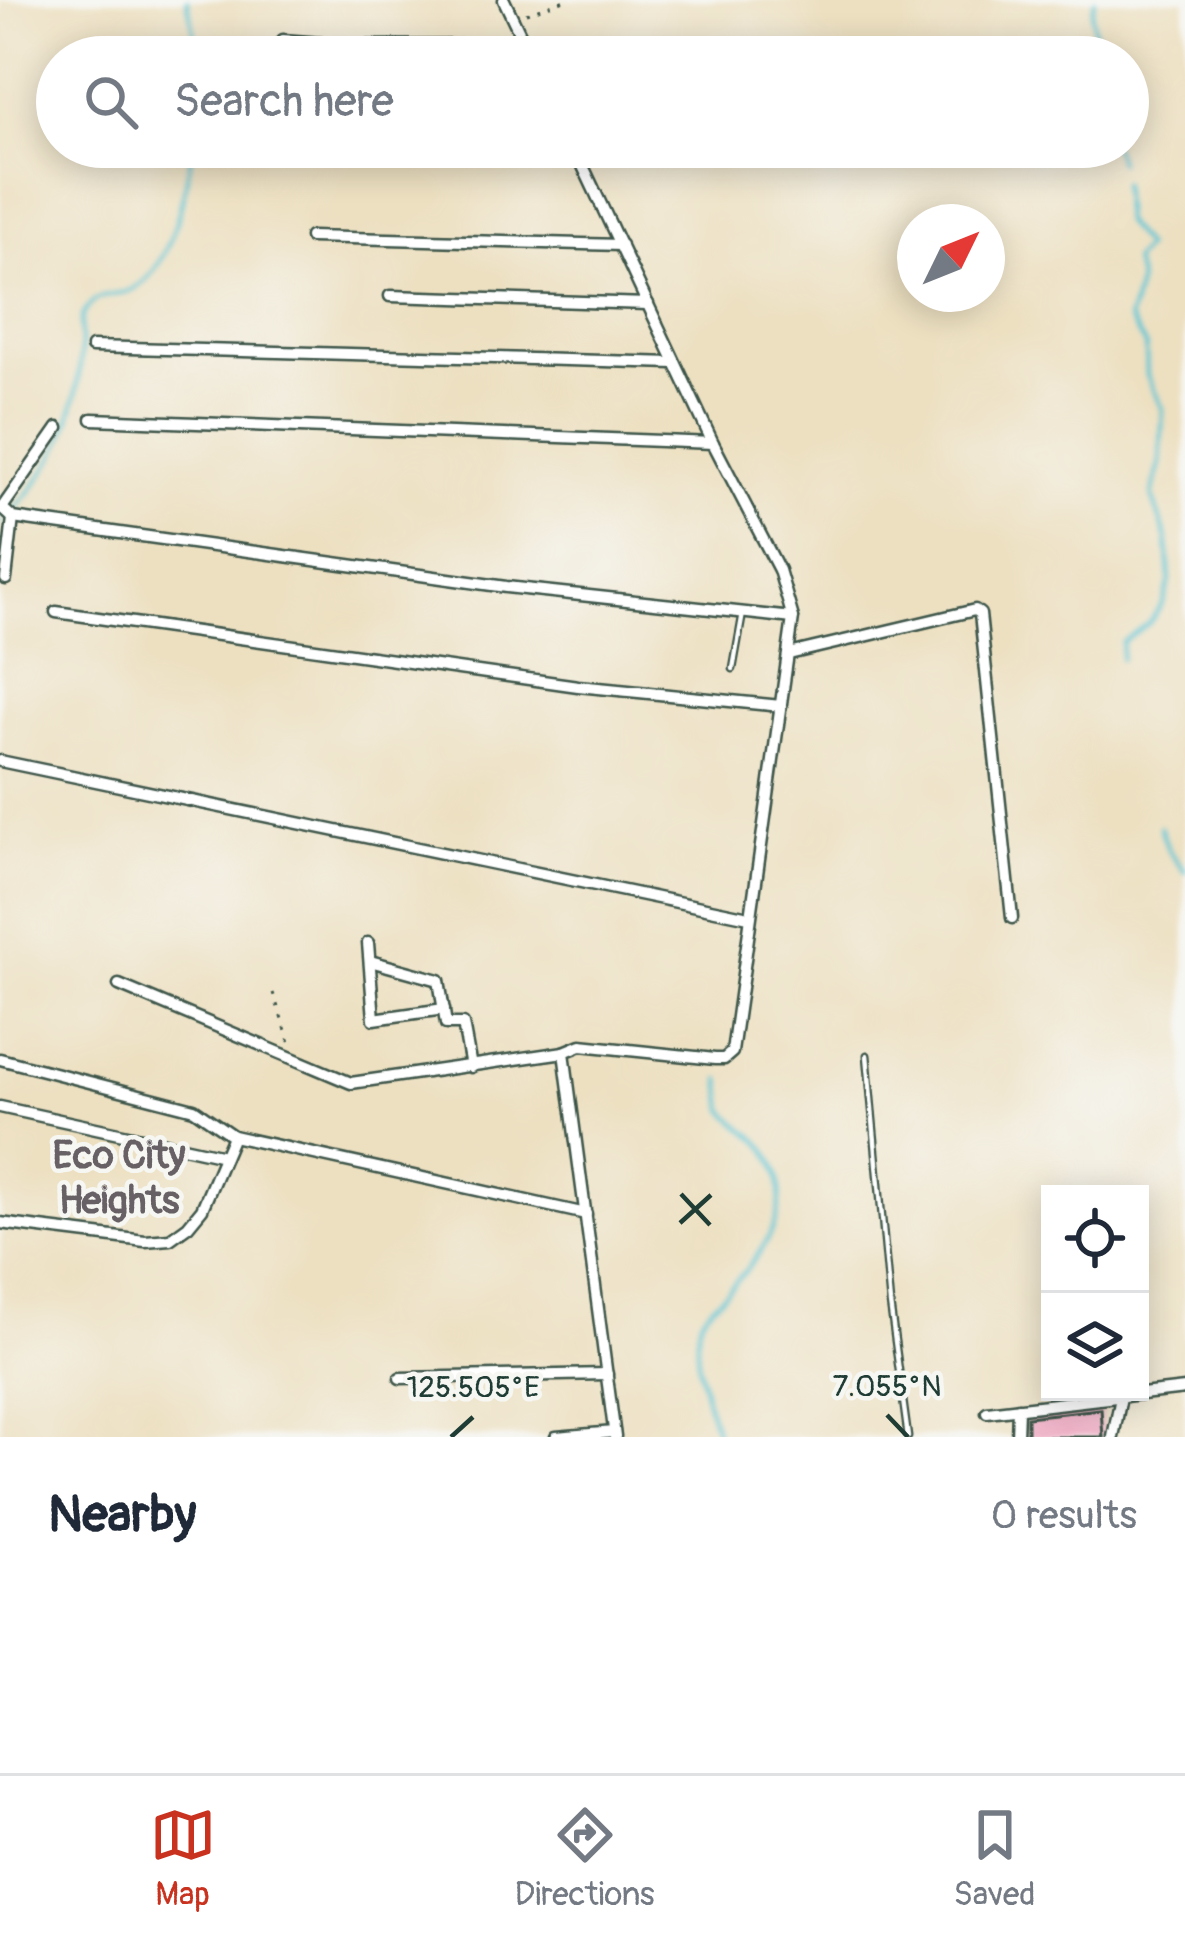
<!DOCTYPE html>
<meta charset="utf-8">
<style>
:root{--surface:#fff;--page:#f6f6f7;--text:#1f2937;--muted:#747a83;--line:#e0e1e3;--accent:#c8321e}
body{margin:0;font-family:Pangolin,sans-serif;background:var(--page);color:var(--text)}
.controls{position:absolute;right:36px;bottom:36px;display:grid;overflow:hidden;border-radius:0px;box-shadow:0 6px 30px #0003}
.controls button{width:108px;height:108px;display:grid;place-items:center;padding:0;border:0;border-bottom:3px solid var(--line);background:var(--surface);color:var(--text);font:60px sans-serif}
.compass{position:absolute;left:897px;top:204px;width:108px;height:108px;border-radius:50%;background:var(--surface);box-shadow:0 6px 30px #0003;rotate:47deg}
.list{margin:0;padding:0;list-style:none}
h2{display:flex;justify-content:space-between;align-items:center;height:156px;margin:0;padding:0 48px;font-size:51px}
h2 small{font-size:39px;font-weight:400;color:var(--muted)}
.icon{flex:none;width:66px;height:66px;fill:none;stroke:currentColor;stroke-width:2;stroke-linecap:round;stroke-linejoin:round}
.map{position:relative;flex:none;width:1185px;height:1437px;overflow:hidden}
.search{position:absolute;background:var(--surface);box-shadow:0 6px 30px #0003;left:36px;right:36px;top:36px;height:132px;display:flex;align-items:center;gap:30px;box-sizing:border-box;padding:0 42px;border-radius:66px;color:var(--muted);font-size:45px}
.sheet{height:336px;background:var(--surface)}
nav{display:flex;justify-content:space-around;align-items:center;box-sizing:border-box;height:168px;border-top:3px solid var(--line);background:var(--surface);font-size:33px;color:var(--muted)}
nav a{display:grid;justify-items:center;gap:6px}
nav .on{color:var(--accent)}
.map>svg:first-child{display:block}
.lines{fill:none;stroke-linecap:round;stroke-linejoin:round}
.stream{stroke:#59c5d3;stroke-width:4.5}
.building{fill:#eda0bc}
.service-casing{stroke:#3e5549;stroke-width:9}
.minor-casing{stroke:#3e5549;stroke-width:15}
.path{stroke:#3e5549;stroke-width:3;stroke-dasharray:3 9;stroke-linecap:butt}
.service{stroke:#fff;stroke-width:4.5}
.minor{stroke:#fff;stroke-width:10}
.ticks{fill:none;stroke:#1f3d34;stroke-width:4.5}
.labels{text-anchor:middle;dominant-baseline:central;stroke-width:9;stroke-linejoin:round;paint-order:stroke}
.neighbourhood-label{font-size:39px;font-weight:bold;fill:#676064;stroke:#f6f6f2}
.ticks-label{font-size:30px;text-anchor:middle;fill:#1f3d34;stroke:#f6f6f2;stroke-width:9;stroke-linejoin:round;paint-order:stroke}
</style>
<div class="map">
<svg width="1185" height="1437" viewBox="0 0 1185 1437">
<rect width="100%" height="100%" fill="#f6f6f2"/>
<filter id="ink" filterUnits="userSpaceOnUse"><feTurbulence type="fractalNoise" baseFrequency=".00833" numOctaves="2"/><feDisplacementMap in="SourceGraphic" scale="24" xChannelSelector="R" yChannelSelector="G"/><feConvolveMatrix kernelMatrix="1 2 1 2 8 2 1 2 1" color-interpolation-filters="sRGB"/></filter>
<filter id="wash" filterUnits="userSpaceOnUse"><feTurbulence type="fractalNoise" baseFrequency=".004" numOctaves="4" result="noise"/><feDisplacementMap in="SourceGraphic" scale="48" xChannelSelector="R" yChannelSelector="G"/><feGaussianBlur stdDeviation="2.7" result="paint"/><feColorMatrix in="noise" values="0 0 0 0 0 0 0 0 0 0 0 0 0 0 0 0 0 1.4 0 .05"/><feComposite in="paint" operator="in"/></filter>
<g filter="url(#wash)">
<rect width="100%" height="100%" fill="#ede0c1"/>
<g class="lines">
<g class="stream">
<polyline points="187,0 200,57"/>
<path d="M1094 57C1101 38 1087 21 1095 0"/>
<polyline points="1113,147 1119,162"/>
<path d="M14 510C60 460 77 419 81 351 82 337 78 327 83 314 99 290 109 299 131 290 173 272 185 187 193 147"/>
<polyline points="0,523 2,521"/>
<polyline points="1121,659 1122,642 1149,623 1163,603 1170,581 1167,539 1152,496 1160,464 1163,409 1147,376 1146,347 1129,319 1139,281 1133,261 1145,247 1124,223 1121,183"/>
<polyline points="1160,827 1168,850 1185,871"/>
<path d="M717 1437C709 1407 688 1348 701 1319 706 1309 718 1300 726 1292 762 1255 799 1209 770 1155 759 1136 737 1127 725 1110L721 1079"/>
</g>
</g>
<g id="blocks">
<polygon class="building" points="1101,1409 1103,1437 1027,1437 1027,1417"/>
</g>
</g>
<g filter="url(#ink)">
<use href="#blocks" fill-opacity="0" stroke="#3e5549" stroke-width="3"/>
<g class="lines">
<g class="service-casing">
<g id="service">
<polyline points="733,669 743,613"/>
<polyline points="867,1055 890,1304 908,1437"/>
</g>
</g>
<g class="minor-casing">
<g id="minor">
<polyline points="504,0 531,57"/>
<polyline points="283,40 359,46 525,45"/>
<polyline points="574,147 713,443 779,570 793,618 732,1052 724,1059 715,1059 581,1045 564,1052 615,1437"/>
<polyline points="310,237 621,245"/>
<polyline points="390,296 648,304"/>
<polyline points="92,347 675,363"/>
<polyline points="92,419 713,443"/>
<polyline points="58,428 2,508 13,518 506,587 793,618"/>
<polyline points="6,579 13,518"/>
<polyline points="56,612 578,686 781,706"/>
<polyline points="789,654 975,610 980,614 1012,918"/>
<polyline points="0,761 749,917"/>
<polyline points="368,943 374,1019 444,1009"/>
<polyline points="370,961 439,980 446,1024 463,1024 471,1067"/>
<polyline points="119,985 351,1083 564,1052"/>
<polyline points="0,1059 194,1109 233,1136 586,1214"/>
<polyline points="0,1107 224,1156"/>
<polyline points="0,1223 145,1241 170,1239 188,1226 202,1209 233,1136"/>
<polyline points="400,1378 607,1374"/>
<polyline points="987,1412 1185,1389"/>
<polyline points="556,1437 614,1432"/>
<polyline points="1017,1437 1018,1408"/>
<polyline points="1113,1437 1121,1397"/>
</g>
</g>
<g class="path">
<polyline points="526,13 565,0"/>
<polyline points="273,993 290,1042"/>
</g>
<use href="#service" class="service"/>
<use href="#minor" class="minor"/>
</g>
</g>
<path class="ticks" d="M681 1194 710 1225M680 1223 711 1195M887 1415 908 1437M451 1437 473 1417"/>
<g class="labels">
<g class="neighbourhood-label">
<text x="119" y="1155">Eco City<tspan x="119" dy="45">Heights</tspan></text>
</g>
</g>
<g class="ticks-label">
<text x="887" y="1396">7.055°N</text>
<text x="473" y="1397">125.505°E</text>
</g>
</svg>
<div class="controls">
<button><svg class="icon" aria-label="locate" viewBox="0 0 24 24"><circle cx="12" cy="12" r="6"/><path d="M12 2v4M12 18v4M2 12h4M18 12h4"/></svg></button>
<button><svg class="icon" aria-label="layers" viewBox="0 0 24 24"><path d="M12 4l9 5-9 5-9-5zM3 14l9 5 9-5"/></svg></button>
</div>
<svg class="compass" viewBox="-18 -18 36 36"><path d="M0-13l5 13h-10z" fill="#e53935"/><path d="M0 13l5-13h-10z" fill="#747a83"/></svg>
<div class="search"><svg class="icon" aria-label="search" viewBox="0 0 24 24"><circle cx="10" cy="10" r="6"/><path d="M15 15l6 6"/></svg>Search here</div>
</div>
<section class="sheet">
<h2>Nearby<small>0 results</small></h2>
<ul class="list">
</ul>
</section>
<nav>
<a class="on"><svg class="icon" aria-label="map" viewBox="0 0 24 24"><path d="M3 6l6-2 6 2 6-2v14l-6 2-6-2-6 2zM9 4v14M15 6v14"/></svg>Map</a>
<a><svg class="icon" aria-label="directions" viewBox="0 0 24 24"><path d="M12 3l9 9-9 9-9-9zM9 14v-3h6M13 9l2 2-2 2"/></svg>Directions</a>
<a><svg class="icon" aria-label="saved" viewBox="0 0 24 24"><path d="M7 4h10v16l-5-4-5 4z"/></svg>Saved</a>
</nav>
